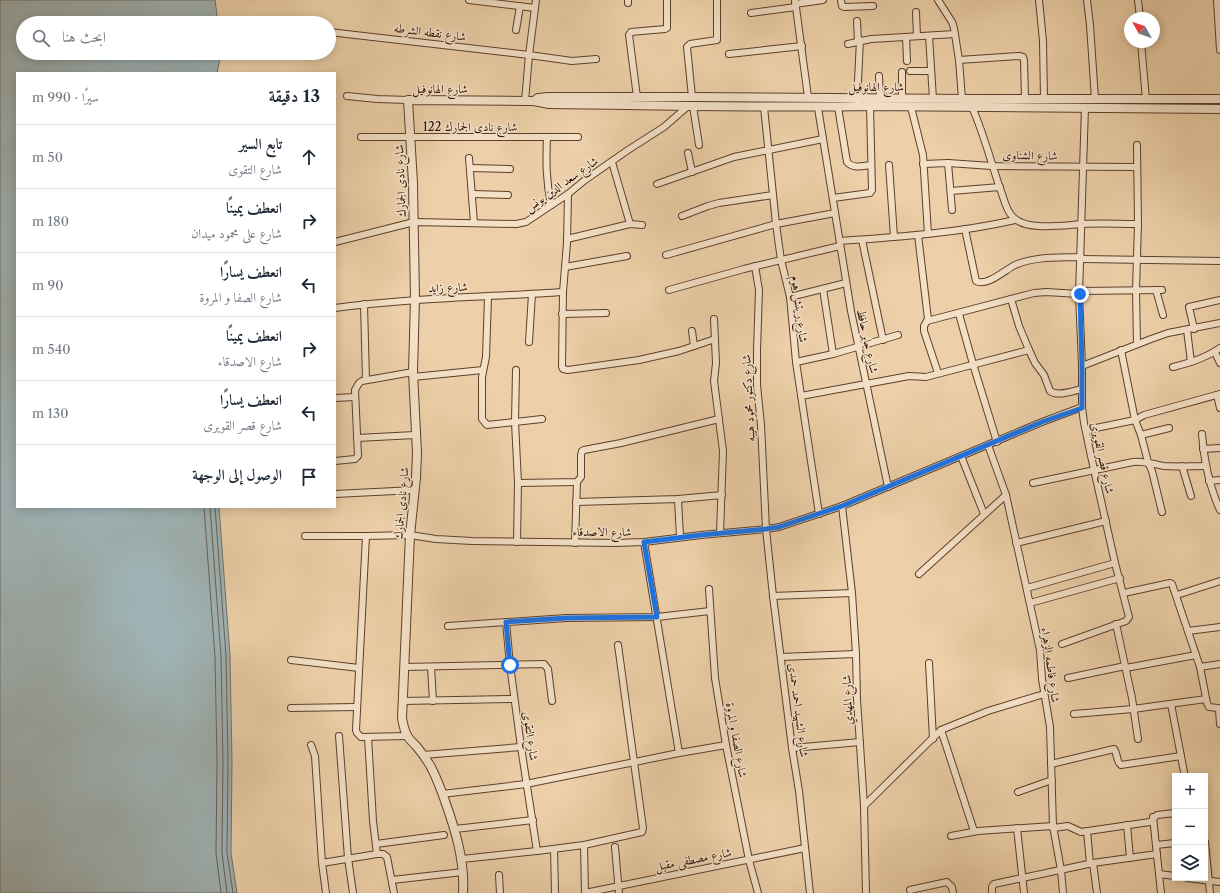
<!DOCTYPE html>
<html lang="ar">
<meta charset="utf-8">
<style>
:root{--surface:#fff;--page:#f2f2f3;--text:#1f2937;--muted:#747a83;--line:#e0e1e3}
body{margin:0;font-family:"Libre Caslon Text",Amiri,serif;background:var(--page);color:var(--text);direction:rtl}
.controls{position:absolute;right:12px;bottom:12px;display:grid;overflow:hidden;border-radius:0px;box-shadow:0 2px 10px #0003}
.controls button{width:36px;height:36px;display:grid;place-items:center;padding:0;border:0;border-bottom:1px solid var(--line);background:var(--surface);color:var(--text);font:20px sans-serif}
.compass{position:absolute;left:1124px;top:12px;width:36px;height:36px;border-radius:50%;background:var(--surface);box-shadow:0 2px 10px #0003;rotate:310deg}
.stop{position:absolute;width:12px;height:12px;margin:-9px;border:3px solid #1a73e8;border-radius:50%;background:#fff}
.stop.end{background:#1a73e8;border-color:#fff;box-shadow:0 1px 4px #0008}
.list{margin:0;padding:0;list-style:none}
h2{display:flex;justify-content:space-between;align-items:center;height:52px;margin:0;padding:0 16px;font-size:17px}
h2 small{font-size:13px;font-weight:400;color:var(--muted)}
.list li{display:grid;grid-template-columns:26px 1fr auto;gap:12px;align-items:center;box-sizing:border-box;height:64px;padding:0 16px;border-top:1px solid var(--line)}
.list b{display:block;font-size:15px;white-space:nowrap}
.list p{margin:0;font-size:13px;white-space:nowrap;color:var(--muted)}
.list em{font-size:13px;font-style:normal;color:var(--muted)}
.icon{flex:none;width:22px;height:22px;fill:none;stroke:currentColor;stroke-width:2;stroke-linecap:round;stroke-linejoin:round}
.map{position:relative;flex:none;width:1220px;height:893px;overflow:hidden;direction:ltr}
.search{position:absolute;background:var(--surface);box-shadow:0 2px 10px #0003;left:16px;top:16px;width:320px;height:44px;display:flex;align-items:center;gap:10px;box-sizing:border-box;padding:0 14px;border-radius:22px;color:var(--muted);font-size:15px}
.panel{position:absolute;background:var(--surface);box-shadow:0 2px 10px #0003;left:16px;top:72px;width:320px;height:436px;border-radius:0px;direction:rtl}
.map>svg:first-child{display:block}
.water{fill:#9fb3b5;stroke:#71716d}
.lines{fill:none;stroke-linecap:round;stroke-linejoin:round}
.shore{stroke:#66615a;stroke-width:1}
.minor-casing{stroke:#5d3f2a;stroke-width:8}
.tertiary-casing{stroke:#5d3f2a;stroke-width:10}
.minor{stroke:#f3e0c7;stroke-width:6}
.tertiary{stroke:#f3e0c7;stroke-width:8}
.route{stroke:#1a73e8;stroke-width:5}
.labels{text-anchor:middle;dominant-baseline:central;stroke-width:3;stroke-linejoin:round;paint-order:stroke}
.street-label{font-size:12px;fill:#2d0f00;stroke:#f3e0c7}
</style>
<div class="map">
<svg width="1220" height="893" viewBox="0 0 1220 893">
<rect width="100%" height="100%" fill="#edd0a9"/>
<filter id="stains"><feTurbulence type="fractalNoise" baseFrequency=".005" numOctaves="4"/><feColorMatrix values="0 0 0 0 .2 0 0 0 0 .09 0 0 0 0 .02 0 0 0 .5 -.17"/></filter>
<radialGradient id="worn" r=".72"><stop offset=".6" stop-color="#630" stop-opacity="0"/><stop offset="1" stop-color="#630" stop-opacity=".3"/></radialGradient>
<polygon class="water" points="0,0 215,0 218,23 23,23 23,53 221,53 217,73 17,73 17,507 219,507 230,656 232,762 231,853 237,893 0,893"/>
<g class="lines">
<g class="shore">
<polyline points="204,507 215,657 217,762 216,853 221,893"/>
<polyline points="210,507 221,656 223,762 222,853 227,893"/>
<polyline points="215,507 226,656 228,762 227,853 233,893"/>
</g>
<g class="minor-casing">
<g id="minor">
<polyline points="469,0 535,8"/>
<polyline points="628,0 628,3"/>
<polyline points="795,0 808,97"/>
<polyline points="841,0 842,6 844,7 873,6"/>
<polyline points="938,0 952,22 954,28 959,60 962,99"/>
<polyline points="1039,0 1043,41 1044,99"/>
<polyline points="1087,0 1090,25 1095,99"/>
<polyline points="1138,0 1140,18"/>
<polyline points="1217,0 1220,50"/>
<polyline points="795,4 823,0"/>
<polyline points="916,12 917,36"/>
<polyline points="751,13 796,7"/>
<polyline points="857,21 858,41"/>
<polyline points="516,30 520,6"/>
<polyline points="329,32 529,55 572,61 596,59"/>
<polyline points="929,36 933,99"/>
<polyline points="906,37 907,61"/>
<polyline points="1141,42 1146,100"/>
<polyline points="848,44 871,39 955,34"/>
<polyline points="729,54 802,46"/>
<polyline points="959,60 1019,56 1023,57 1024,60 1025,99"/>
<polyline points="910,71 931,71"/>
<polyline points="902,72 902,98"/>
<polyline points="879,76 880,98"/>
<polyline points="347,96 377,99 408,100"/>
<polyline points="637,97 629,35 631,32 665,29 667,28 667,0"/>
<polyline points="692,97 687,47 690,44 717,40 717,0"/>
<polyline points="525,101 529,55 536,0"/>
<polyline points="857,101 860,40"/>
<polyline points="693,106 699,145"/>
<polyline points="764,107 776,224 781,260 790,297 796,362 819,514"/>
<path d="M838 107 847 162C853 169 863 166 871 165"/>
<polyline points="911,107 923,155 928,234"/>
<path d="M972 107C984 134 991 163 1001 191 1004 199 1006 210 1012 216 1025 232 1064 225 1083 224 1101 223 1119 224 1138 224"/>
<polyline points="818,108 851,311 888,487"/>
<polyline points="361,137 578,137"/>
<path d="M547 137C546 162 546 180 551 205"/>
<polyline points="1137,145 1138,224 1136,290 1137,344"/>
<polyline points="688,153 692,172"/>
<polyline points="469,158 474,223"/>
<polyline points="612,162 630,224"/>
<polyline points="948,163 952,210"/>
<polyline points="923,164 948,163 992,166 1137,167"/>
<polyline points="889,165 894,237"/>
<polyline points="470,168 510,169"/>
<polyline points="657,184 734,157 823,139"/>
<polyline points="951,191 1000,187"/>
<polyline points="472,194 508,195"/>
<polyline points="568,194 567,243 563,292 562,367 563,369 568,370 639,360 679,351 715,339"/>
<polyline points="833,198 870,193 872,190 870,106"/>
<polyline points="682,216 708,206 719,203 773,195"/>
<path d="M965 229 976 281C987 287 1005 270 1015 265 1035 256 1060 258 1081 257"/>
<polyline points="918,235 928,319 924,326 924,331 938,373"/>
<polyline points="567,239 630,224 642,225"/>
<polyline points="862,240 883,340"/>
<path d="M840 241C898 237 958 233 1015 220"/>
<polyline points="335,242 414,222 516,224 526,222 568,194 585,180 628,150 664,127 688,106"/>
<polyline points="666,255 776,224 835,213"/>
<polyline points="1081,259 1220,261"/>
<polyline points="755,266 759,290 757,350 757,385 761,425 766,529 773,596 792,748 799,791 810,893"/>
<polyline points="565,267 627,256"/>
<polyline points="823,289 833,354"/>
<polyline points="669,290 744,269 840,246"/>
<polyline points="1156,290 1163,315"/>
<polyline points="1080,291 1162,290"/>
<polyline points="488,297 486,357 482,377 482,419 487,425 542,419"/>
<polyline points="790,297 846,283"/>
<path d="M1011 299 1019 326 1029 350 1035 363 1044 375 1050 391C1058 397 1073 391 1082 389"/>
<polyline points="364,304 366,380"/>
<path d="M335 308C411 298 487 297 563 292"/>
<polyline points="562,314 606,313"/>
<polyline points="959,314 973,364 997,442"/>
<polyline points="714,319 716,363 714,381 723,451 720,533"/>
<polyline points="927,321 1034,293 1046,292 1079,294"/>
<polyline points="1194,329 1189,307 1220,300"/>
<polyline points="1187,330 1191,362"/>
<polyline points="692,331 694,346"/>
<polyline points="529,342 532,294"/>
<polyline points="1121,350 1135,420 1141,435 1148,462 1152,471 1162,512"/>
<polyline points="1215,352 1220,363"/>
<polyline points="796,362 833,354 898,335"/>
<polyline points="1082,366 1151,339 1168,333 1220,323"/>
<path d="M1173 367C1190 363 1206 358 1220 348"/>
<polyline points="516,370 515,422 518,483 517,542"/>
<polyline points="413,377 483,370"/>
<polyline points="1217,395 1220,408"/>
<polyline points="801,396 909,376 926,377 1029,350"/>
<polyline points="335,398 355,397"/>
<polyline points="1086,430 1135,420 1144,415 1220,394"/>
<path d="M1202 434C1204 460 1209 486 1220 510"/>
<polyline points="1141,435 1169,428"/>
<polyline points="357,438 415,435"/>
<polyline points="988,445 1006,495 1040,650 1042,679 1050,727 1053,826 1061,870 1063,893"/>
<polyline points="1203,449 1220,448"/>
<polyline points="961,456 984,514"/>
<polyline points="335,461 355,459 358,456 355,390 359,383 362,381 413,372"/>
<polyline points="1182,466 1191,496"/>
<polyline points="1209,481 1220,480"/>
<polyline points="518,483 577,482 581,477 581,455 582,451 584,450 621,443 719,419"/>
<path d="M1033 483 1133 462C1144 461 1153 464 1164 466 1178 467 1192 466 1206 466"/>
<polyline points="335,494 415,490"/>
<polyline points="678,499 680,537"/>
<polyline points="576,502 678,499 722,495"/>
<polyline points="842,506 852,593 856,654 857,699 864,806 866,893"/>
<polyline points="305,536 366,536 410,535 436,539 472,541 616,543 644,542 701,535 766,529 779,527 842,506 1042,422 1082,407"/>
<polyline points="366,536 356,730 357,733 361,737 407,736"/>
<polyline points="644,542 679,753"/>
<polyline points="575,543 577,482"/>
<polyline points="1016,543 1106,521"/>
<polyline points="919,574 1006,495"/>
<polyline points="1027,588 1115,563"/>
<polyline points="709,589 715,678 726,745 749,860 758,893"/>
<polyline points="1124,593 1170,583 1172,584 1200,667 1207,703 1209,707 1218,708 1219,710 1220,724"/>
<polyline points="1177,595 1220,581"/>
<polyline points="773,596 852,593"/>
<polyline points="1030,603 1120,578"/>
<polyline points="506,622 510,665 521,747 537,851"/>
<polyline points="1116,624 1132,698 1138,739"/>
<polyline points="448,626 567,618 657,617 710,611"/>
<polyline points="1188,631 1220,627"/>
<polyline points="1062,644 1126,621 1129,617 1115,563 1091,456 1084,423 1082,407 1082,366 1079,294 1085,107"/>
<polyline points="781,657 856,654"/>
<polyline points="291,660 359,668"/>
<polyline points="929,663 933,739"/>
<polyline points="404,667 544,664 548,669 552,701"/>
<polyline points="431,667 433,701"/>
<polyline points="1200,667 1220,664"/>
<polyline points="1126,668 1196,655"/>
<polyline points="1068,678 1125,666"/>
<polyline points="402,701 514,699"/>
<polyline points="1171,704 1184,772"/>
<polyline points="291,708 357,707"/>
<polyline points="1074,714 1133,709 1206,699"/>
<polyline points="941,730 974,831"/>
<polyline points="339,736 348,858 353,893"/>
<polyline points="368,737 373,821 377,854"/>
<polyline points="311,745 315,756 322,863 326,893"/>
<polyline points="792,748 860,742"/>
<polyline points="423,755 521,747"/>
<path d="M1051 764 1114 749C1118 754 1116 762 1121 765L1181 756"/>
<polyline points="1018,792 1052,780"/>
<polyline points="442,794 526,784 679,753 726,745"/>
<polyline points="864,806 941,730 988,711 1044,694"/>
<polyline points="1153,817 1161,893"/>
<polyline points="1127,825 1130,858"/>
<polyline points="1017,828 1024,893"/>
<polyline points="1053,828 1068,826 1081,832 1150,822 1157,815 1175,813"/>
<polyline points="455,829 533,820"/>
<polyline points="1087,831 1090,864"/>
<polyline points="951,836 978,831 1053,826"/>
<polyline points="1205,842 1210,893"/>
<polyline points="376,844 444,835"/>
<polyline points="584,845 585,893"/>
<polyline points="1156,845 1175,843"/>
<polyline points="615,847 619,893"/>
<polyline points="554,849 555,893"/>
<polyline points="462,859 537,851 584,845 642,832 643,828 618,645"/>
<polyline points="322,863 377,854 383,854 387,857 394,893"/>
<polyline points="1093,863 1097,893"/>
<polyline points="1159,874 1175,876"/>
<polyline points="499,875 500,893"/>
<polyline points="1187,878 1220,882"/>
<polyline points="392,880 463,872"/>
<polyline points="910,890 947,882 952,887 953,893"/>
<polyline points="585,893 805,848"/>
<polyline points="992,893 992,887 994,884 1093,863 1157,854"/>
</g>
</g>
<g class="tertiary-casing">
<g id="tertiary">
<polyline points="534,101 538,98 548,97 692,97 972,99 1220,99"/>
<path d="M463 893C465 860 455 829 444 798 440 787 436 777 431 767 427 760 422 753 417 747 414 743 409 740 407 735 404 730 403 724 402 718L410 535 416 478 417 453 413 372 415 299 413 183 408 100 525 101H534L549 104C656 105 763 108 870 106L1220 109"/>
</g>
</g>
<use href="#minor" class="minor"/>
<use href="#tertiary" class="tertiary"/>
</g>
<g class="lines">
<polyline class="route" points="510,665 506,622 567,618 657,617 644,542 701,535 766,529 779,527 842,506 1042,422 1082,408 1082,366 1080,294"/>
</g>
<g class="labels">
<g class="street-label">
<text transform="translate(430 32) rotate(7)">شارع نقطه الشرطه</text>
<text x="876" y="86">شارع الهانوفيل</text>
<text x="440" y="88">شارع الهانوفيل</text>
<text x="470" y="126">شارع نادى الجمارك 122</text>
<text transform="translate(1030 155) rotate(1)">شارع الشناوى</text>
<text transform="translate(400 181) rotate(-92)">شارع نادى الجمارك</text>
<text transform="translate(561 184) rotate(-35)">شارع سعد الدين يونس</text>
<text transform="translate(448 287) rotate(-2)">شارع زايد</text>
<text transform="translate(800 309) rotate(83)">شارع ريتش هوم</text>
<text transform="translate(868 341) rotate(78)">شارع جابر حافظ</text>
<text transform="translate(748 398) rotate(-93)">شارع دكتور محمود هيبه</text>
<text transform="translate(1103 458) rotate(78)">شارع قصر القويرى</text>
<text transform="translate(401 503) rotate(-85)">شارع نادى الجمارك</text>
<text x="602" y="531">شارع الاصدقاء</text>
<text transform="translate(1051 665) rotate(82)">شارع فاطمه الزهراء</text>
<text transform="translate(847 700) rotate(-92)">شارع المهدي</text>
<text transform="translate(799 710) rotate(83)">شارع الشهيد احمد حمدى</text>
<text transform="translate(531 736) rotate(82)">شارع التقوى</text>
<text transform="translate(737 740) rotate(80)">شارع الصفا و المروة</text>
<text transform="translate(693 859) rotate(-11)">شارع مصطفى مقبل</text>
</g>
</g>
<rect width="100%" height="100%" filter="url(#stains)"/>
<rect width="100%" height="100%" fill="url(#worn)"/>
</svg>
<div class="controls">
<button>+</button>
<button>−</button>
<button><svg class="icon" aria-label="layers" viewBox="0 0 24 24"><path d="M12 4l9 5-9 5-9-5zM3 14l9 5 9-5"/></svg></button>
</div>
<svg class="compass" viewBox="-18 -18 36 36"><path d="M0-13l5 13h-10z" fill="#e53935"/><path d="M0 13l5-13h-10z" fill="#747a83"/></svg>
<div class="stop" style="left:510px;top:665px"></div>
<div class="stop end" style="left:1080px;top:294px"></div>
<div class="search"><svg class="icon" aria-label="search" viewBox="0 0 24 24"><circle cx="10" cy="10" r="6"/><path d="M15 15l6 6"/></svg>ابحث هنا</div>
<section class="panel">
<h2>13 دقيقة<small>سيرًا · 990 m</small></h2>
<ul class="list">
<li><svg class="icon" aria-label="ahead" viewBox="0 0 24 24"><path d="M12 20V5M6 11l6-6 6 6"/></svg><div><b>تابع السير</b><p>شارع التقوى</p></div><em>50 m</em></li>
<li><svg class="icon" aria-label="right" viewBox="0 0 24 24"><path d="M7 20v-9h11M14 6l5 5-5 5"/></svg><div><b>انعطف يمينًا</b><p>شارع على محمود ميدان</p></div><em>180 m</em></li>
<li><svg class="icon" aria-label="left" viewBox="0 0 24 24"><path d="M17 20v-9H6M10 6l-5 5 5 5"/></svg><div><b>انعطف يسارًا</b><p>شارع الصفا و المروة</p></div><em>90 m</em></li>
<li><svg class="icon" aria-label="right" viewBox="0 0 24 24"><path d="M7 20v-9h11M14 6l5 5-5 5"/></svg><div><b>انعطف يمينًا</b><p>شارع الاصدقاء</p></div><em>540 m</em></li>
<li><svg class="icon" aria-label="left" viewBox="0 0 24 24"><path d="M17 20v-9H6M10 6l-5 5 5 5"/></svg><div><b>انعطف يسارًا</b><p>شارع قصر القويرى</p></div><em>130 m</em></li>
<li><svg class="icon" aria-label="arrive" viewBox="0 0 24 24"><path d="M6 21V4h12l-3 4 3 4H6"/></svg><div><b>الوصول إلى الوجهة</b></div></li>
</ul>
</section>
</div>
